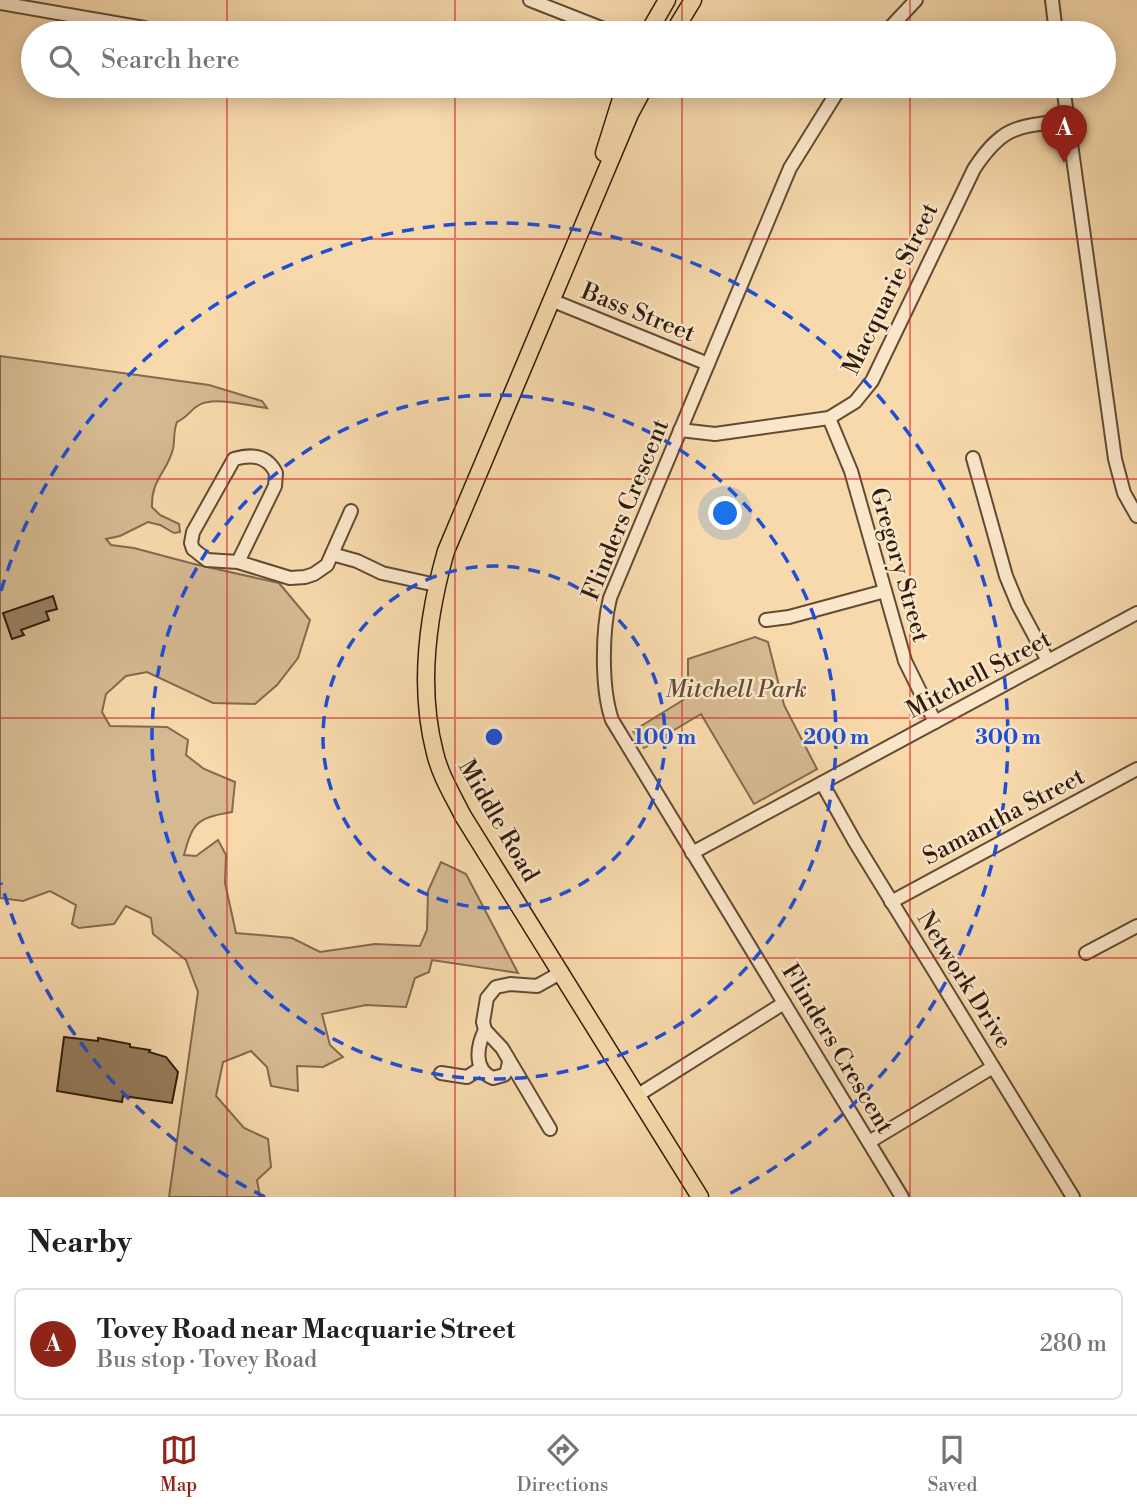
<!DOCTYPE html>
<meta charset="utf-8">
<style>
:root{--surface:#fff;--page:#f2f2f2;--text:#202124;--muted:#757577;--line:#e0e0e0;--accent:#8f2418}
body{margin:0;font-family:"Libre Bodoni",serif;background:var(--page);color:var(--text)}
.you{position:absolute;left:726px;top:514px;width:24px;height:24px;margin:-18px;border:5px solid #fff;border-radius:50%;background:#1a73e8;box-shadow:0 0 0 10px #1a73e833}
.badge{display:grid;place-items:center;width:46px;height:46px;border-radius:50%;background:var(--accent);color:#fff;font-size:23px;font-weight:700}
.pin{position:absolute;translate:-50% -58px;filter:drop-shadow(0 2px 4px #0008)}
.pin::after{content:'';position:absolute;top:37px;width:24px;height:21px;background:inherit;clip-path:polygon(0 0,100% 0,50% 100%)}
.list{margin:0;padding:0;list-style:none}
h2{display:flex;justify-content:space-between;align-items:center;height:91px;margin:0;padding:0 28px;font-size:30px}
h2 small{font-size:23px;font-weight:400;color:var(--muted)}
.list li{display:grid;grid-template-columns:46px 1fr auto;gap:21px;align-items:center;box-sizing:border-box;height:112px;margin:0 14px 14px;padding:0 14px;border:2px solid var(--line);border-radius:10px}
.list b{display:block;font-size:26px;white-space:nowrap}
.list p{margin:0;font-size:23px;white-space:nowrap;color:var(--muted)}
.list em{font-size:23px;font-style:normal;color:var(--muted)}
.icon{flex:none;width:38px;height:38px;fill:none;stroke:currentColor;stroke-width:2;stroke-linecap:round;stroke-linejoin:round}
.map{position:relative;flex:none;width:1137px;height:1197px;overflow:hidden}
.search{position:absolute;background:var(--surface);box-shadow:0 4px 18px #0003;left:21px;right:21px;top:21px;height:77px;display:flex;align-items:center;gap:18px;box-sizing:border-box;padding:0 24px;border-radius:38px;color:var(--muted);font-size:26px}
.sheet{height:217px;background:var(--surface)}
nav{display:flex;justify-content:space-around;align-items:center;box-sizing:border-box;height:98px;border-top:2px solid var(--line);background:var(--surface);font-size:19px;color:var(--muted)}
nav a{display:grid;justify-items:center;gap:4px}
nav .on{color:var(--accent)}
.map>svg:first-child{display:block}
.green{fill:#d5b991;stroke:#826a4e;stroke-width:2}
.building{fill:#977e5f;stroke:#2f1c0c;stroke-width:2}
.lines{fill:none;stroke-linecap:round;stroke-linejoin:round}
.minor-casing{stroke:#614b34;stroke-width:16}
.major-casing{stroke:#2f1c0c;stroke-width:19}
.minor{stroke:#fae6c9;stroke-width:12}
.major{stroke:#f7d9ac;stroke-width:16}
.grid{fill:none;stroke:#d62828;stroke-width:2;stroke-opacity:0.55}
.ring{fill:none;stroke:#1d4ed8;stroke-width:3.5;stroke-dasharray:12 9}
.labels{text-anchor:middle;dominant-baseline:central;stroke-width:5;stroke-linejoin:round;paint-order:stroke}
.street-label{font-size:24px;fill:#2f1c0c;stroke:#fae6c9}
.park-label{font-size:24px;font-style:italic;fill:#614b34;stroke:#fae6c9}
.centre{fill:#1d4ed8;stroke:#fae6c9;stroke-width:3.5}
.ring-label{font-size:21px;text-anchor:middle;font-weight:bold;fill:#1d4ed8;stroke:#fae6c9;stroke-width:5;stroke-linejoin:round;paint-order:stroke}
</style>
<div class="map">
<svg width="1137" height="1197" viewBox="0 0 1137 1197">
<rect width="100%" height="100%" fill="#f7d9ac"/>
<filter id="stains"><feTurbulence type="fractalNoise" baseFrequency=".00286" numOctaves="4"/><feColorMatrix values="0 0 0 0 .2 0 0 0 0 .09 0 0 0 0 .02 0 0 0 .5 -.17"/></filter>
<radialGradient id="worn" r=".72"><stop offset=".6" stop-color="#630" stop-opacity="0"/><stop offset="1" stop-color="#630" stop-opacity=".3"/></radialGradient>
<g class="green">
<path d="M0 356 209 385 262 401 267 408C249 406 214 396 199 405 190 410 188 417 177 422 173 432 175 440 173 449 167 473 151 479 152 507L160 515 179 524 180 532 174 533 160 525 148 522 120 536 106 539 111 545 134 548 194 564 279 583 310 620 298 658 277 685 255 704 213 703 147 672 126 676 106 694 102 712 110 726 167 727 188 740 186 755 204 769 235 782 232 812C198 818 193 821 184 855L196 856 218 840 226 855 225 883 236 933 292 938 320 952 375 944 420 946 427 930 428 891 441 862 466 874 518 973 432 960 429 972 415 978 406 1007 366 1005 322 1014 330 1045 343 1057 323 1067 297 1066 298 1091 271 1086 267 1067 251 1051 223 1062 216 1096 244 1128 268 1139 271 1167 257 1180 260 1197H169L198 992 186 960 153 934 151 918 126 906 114 924 79 928 72 924 76 905 50 891 23 901 0 898Z"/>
<polygon points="755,637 768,642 784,705 817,769 754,804 701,714 644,748 633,731 688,697 688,659"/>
</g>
<g class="building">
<polygon points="53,596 57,609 46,612 49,620 21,630 24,635 12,639 3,613"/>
<polygon points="64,1037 98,1041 98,1038 130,1044 130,1047 150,1050 149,1052 166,1057 178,1072 172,1103 123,1096 122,1102 57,1091"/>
</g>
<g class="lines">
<g class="minor-casing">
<g id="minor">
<polyline points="530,0 614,33"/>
<polyline points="1052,0 1056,33"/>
<polyline points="0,3 144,28 154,33"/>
<polyline points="885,33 916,0"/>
<path d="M841 86 790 168 610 598C602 631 601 688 612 720L902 1197"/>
<polyline points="1063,86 1115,459 1124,493 1137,516"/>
<polyline points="551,300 708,364"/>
<polyline points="829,418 851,471 905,661 935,722"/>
<path d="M680 430 715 434 829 418 855 402 872 381 974 169C1003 125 1018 126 1068 121"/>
<polyline points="973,458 1006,576 1018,605 1048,661"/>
<polyline points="332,554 357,561 382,573 436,585"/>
<path d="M238 562 275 486 276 473C267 455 251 454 234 459L193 532 191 543 193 549 207 560 238 562 290 578 305 577 314 574 327 565 351 511"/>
<polyline points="766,620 789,617 885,591"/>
<polyline points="822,783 855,842 1073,1197"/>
<polyline points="692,853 1137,613"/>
<polyline points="891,902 1137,769"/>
<polyline points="1086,953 1137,926"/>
<path d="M485 1030C477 1046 473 1070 493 1078L504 1075 507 1071 509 1062"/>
<polyline points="441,1073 467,1077 481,1068"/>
<polyline points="638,1095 784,1003"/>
<polyline points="550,1129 502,1048 485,1030 483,1022 487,998 496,987 510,984 537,986 562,972"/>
<polyline points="869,1142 993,1067"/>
</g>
</g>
<g class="major-casing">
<g id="major">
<polyline points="648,33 667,0"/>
<polyline points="673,33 693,0"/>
<path d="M645 86 630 114 446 551C428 614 418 688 435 753 440 775 453 796 463 816L700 1197"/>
<polyline points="604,153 625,86"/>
</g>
</g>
<use href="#minor" class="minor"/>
<use href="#major" class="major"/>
</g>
<path class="grid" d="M227 0V33M455 0V33M682 0V33M910 0V33M227 86V1197M455 86V1197M682 86V1197M910 86V1197M0 239H1137M0 479H1137M0 718H1137M0 958H1137"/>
<g class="ring">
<circle cx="494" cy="737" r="171"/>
<circle cx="494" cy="737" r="342"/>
<path d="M265 1197A514 514 0 0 1 1 883M1 591A514 514 0 1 1 723 1197"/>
</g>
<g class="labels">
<g class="street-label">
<text transform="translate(891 289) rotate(-64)">Macquarie Street</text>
<text transform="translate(638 313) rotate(22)">Bass Street</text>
<text transform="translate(626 510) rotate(-68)">Flinders Crescent</text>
<text transform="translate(899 565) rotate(74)">Gregory Street</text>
<text transform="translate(979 675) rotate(-28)">Mitchell Street</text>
<text transform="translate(1004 817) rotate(-28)">Samantha Street</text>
<text transform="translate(498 821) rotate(60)">Middle Road</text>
<text transform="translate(964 980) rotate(58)">Network Drive</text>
<text transform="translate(837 1049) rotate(59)">Flinders Crescent</text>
</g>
<g class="park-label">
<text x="736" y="690">Mitchell Park</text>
</g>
</g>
<circle cx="494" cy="737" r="10" class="centre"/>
<g class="ring-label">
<text x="665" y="744">100 m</text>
<text x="836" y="744">200 m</text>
<text x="1008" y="744">300 m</text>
</g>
<rect width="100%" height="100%" filter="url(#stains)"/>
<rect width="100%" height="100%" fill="url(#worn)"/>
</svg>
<div class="you"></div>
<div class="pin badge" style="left:1064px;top:163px">A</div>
<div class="search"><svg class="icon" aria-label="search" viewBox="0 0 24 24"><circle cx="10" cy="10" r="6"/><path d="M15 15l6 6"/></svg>Search here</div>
</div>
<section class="sheet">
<h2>Nearby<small></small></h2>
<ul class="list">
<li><span class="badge">A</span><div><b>Tovey Road near Macquarie Street</b><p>Bus stop · Tovey Road</p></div><em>280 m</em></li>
</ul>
</section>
<nav>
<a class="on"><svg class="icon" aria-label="map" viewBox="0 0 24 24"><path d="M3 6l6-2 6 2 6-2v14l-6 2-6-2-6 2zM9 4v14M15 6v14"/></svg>Map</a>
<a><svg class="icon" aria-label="directions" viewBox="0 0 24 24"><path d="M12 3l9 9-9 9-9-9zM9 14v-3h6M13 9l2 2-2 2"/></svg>Directions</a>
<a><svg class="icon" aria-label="saved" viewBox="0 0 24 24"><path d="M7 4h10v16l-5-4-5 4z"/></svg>Saved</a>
</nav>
